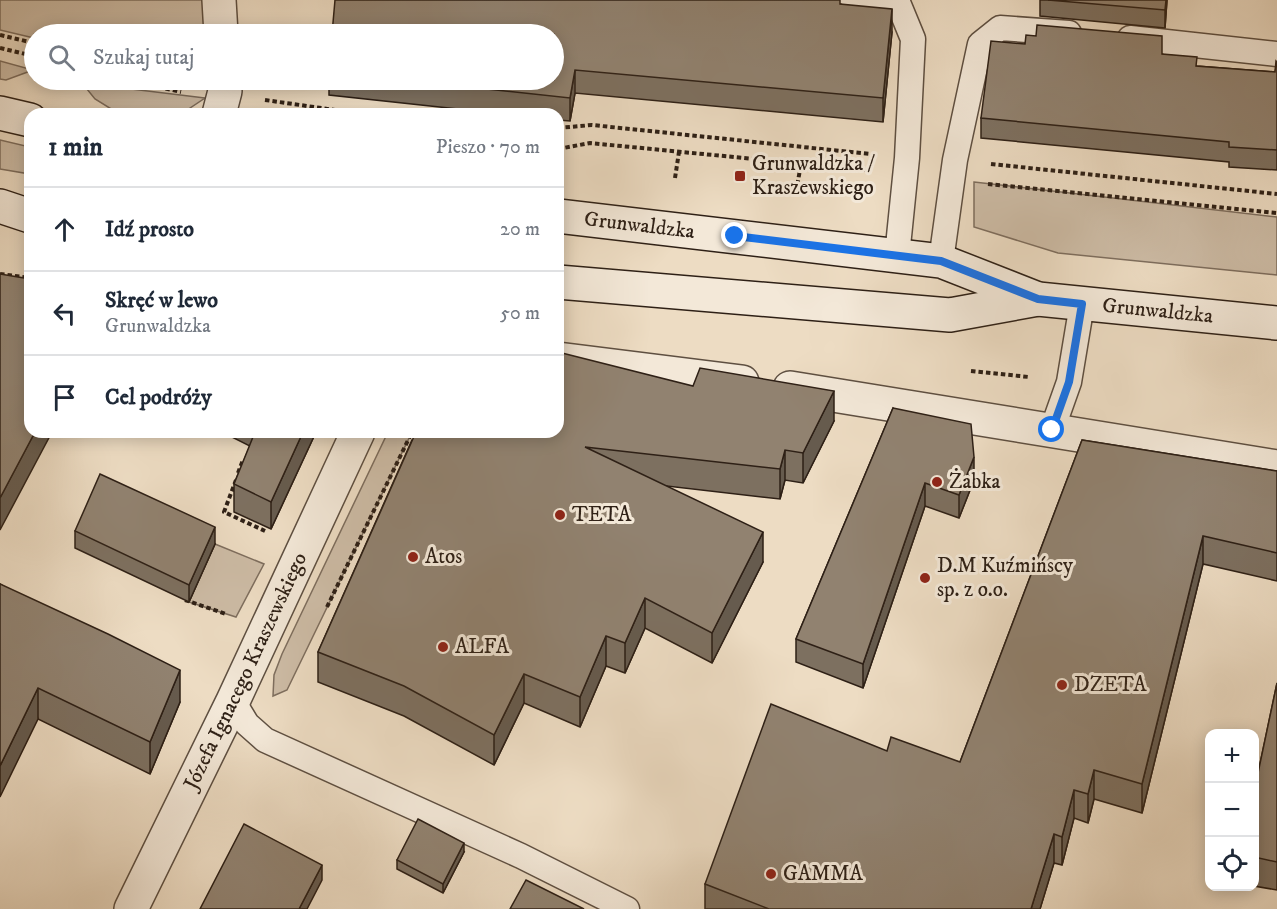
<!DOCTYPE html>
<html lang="pl">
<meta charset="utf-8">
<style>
:root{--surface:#fff;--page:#f6f6f7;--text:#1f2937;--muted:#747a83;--line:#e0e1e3}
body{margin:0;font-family:"IM FELL DW Pica",serif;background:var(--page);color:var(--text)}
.controls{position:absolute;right:18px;bottom:18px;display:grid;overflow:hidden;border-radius:12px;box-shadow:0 3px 15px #0003}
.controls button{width:54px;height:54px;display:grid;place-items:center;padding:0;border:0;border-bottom:2px solid var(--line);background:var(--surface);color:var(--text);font:30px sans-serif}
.stop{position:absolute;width:18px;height:18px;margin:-14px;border:4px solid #1a73e8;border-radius:50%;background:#fff}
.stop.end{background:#1a73e8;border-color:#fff;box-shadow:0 2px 6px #0008}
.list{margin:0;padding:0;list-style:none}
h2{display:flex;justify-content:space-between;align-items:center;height:78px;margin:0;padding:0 24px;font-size:26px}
h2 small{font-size:20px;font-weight:400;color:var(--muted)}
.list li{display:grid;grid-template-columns:39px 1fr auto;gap:18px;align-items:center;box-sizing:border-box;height:84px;padding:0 24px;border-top:2px solid var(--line)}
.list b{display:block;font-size:22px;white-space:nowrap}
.list p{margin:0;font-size:20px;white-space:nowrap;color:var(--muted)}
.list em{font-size:20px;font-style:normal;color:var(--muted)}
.icon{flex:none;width:33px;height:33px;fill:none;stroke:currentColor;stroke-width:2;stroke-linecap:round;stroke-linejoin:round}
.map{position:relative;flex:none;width:1277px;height:909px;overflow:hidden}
.search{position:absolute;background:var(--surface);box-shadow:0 3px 15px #0003;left:24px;top:24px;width:540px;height:66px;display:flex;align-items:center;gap:15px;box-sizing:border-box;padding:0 21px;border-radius:33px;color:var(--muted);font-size:22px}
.panel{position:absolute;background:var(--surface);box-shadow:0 3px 15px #0003;left:24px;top:108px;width:540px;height:330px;border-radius:18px}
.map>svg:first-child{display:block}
.green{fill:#cdbca6;stroke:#7e6e5e;stroke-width:1.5}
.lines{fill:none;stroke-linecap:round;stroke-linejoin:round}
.lane-casing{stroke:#5e4f41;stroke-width:27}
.street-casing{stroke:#5e4f41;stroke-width:36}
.secondary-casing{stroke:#2e2016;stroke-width:36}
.path{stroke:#2e2016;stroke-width:4;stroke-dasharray:4.5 3;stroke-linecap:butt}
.lane{stroke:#f3e8d8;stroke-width:24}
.street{stroke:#f3e8d8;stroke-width:33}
.secondary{stroke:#f3e8d8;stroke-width:33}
.wall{fill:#7d7060;stroke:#2e2016;stroke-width:1.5}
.shaded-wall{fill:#665b4e;stroke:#2e2016;stroke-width:1.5}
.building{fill:#918270;stroke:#2e2016;stroke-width:1.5}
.route{stroke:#1a73e8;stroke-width:8}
.poi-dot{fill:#8f2418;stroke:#f3e8d8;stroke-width:2}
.labels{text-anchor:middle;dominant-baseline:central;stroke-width:6;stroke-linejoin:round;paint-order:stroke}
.poi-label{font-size:21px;fill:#2e2016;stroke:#f3e8d8;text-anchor:start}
.street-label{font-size:21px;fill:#2e2016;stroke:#f3e8d8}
</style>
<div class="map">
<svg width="1277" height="909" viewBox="0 0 1277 909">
<rect width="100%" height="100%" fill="#eddcc3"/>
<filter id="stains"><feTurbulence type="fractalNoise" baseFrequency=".00333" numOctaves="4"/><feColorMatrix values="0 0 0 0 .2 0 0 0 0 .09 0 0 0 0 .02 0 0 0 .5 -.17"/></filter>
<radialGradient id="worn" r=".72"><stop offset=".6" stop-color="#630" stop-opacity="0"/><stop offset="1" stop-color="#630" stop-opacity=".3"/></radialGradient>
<g class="green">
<polygon points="0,0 225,0 230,34 34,34 34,38 0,30"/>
<polygon points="0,61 33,70 6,80 0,79"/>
<polygon points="82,83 205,98 181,114 128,114 116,112 95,99"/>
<polygon points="0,140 30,147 30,174 0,169"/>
<polygon points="974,182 1277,217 1277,275 1058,253 974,227"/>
<polygon points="388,432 412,432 287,690 273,696 274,675 282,654"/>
<polygon points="215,544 264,564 236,617 189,602"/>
</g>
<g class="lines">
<g class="lane-casing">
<g id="lane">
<polyline points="833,0 899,5 913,39 907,158 897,256"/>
<polyline points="1130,38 1277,54"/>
<polyline points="941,261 955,160 980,44 1000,28 1069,33"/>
<polyline points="1052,430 1069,382 1082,304"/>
<polyline points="233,701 247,724 265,740 521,856 627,909"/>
</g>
</g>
<g class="street-casing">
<g id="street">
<polyline points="219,0 221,34"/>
<polyline points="219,114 225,91 224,80"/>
<polyline points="558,359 742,382"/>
<polyline points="790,388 1277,467"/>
<path id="s1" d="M131 909 233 701 358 432"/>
</g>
</g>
<g class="secondary-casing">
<g id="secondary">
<polyline points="0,113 30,120"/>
<polyline points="0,206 30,216"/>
<path id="s2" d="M558 216 941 261 1038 299 1277 323"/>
<polyline points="558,282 950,315 1038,299"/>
</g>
</g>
<g class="path">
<polyline points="0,35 34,43"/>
<polyline points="0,48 34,56"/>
<polyline points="129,80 181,92"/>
<polyline points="265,100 363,114"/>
<polyline points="558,128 592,125 870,154"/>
<polyline points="558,149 590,143 867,170"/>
<polyline points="558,155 559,149"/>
<polyline points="991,164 1277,194"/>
<polyline points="675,178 679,152"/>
<polyline points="988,184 1277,213"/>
<polyline points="796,192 801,164"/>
<polyline points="0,274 30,278"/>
<polyline points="971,371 1029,377"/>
<polyline points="238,473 243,460 246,461"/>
<polyline points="236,480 224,512 265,531"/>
<polyline points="185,600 226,614"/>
<polyline points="327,607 412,432"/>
</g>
<use href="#lane" class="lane"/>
<use href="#street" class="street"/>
<use href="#secondary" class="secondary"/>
</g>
<g class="wall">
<polygon points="335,0 841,4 892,32 883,122 575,93 570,121 558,120 558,114 504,114 329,95 329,80 554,80"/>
<polygon points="1040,0 1167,0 1165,28 1040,16"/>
<polygon points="1025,44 1162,54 1197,66 1275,72 1277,62 1277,170 1229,167 1229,162 981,138 981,118"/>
<polygon points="893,408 974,480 959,518 925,506 863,688 796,662 796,639"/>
<polygon points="834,421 803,483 785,480 780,499 667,486 763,562 712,663 645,628 625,673 606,666 580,727 524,703 494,765 404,716 318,682 318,652 412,440"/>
<polygon points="224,432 316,432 271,529 234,512 234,484 250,446 224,433"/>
<polygon points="1082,440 1277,471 1277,581 1203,564 1142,813 1094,799 1088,823 1074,818 1062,865 1054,863 1040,909 705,909 705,884 887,751 960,762"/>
<polygon points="75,531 215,544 189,602 75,548"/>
<polygon points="0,584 180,702 150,774 38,719"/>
<polygon points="1277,683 1277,890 1254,886 1254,792"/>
<polygon points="464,852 443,893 397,869 397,860"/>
</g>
<g class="shaded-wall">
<polygon points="1166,0 1167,0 1165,28 1165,10"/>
<polygon points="892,9 892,32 883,122 883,98"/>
<polygon points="575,70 575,93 570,121 570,98"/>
<polygon points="834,391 834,421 803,483 803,453"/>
<polygon points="35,432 52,432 0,530 0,498"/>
<polygon points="303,432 316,432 271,529 271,502"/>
<polygon points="785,450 785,480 780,499 780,469"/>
<polygon points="974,457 974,480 959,518 959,495"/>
<polygon points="925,483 925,506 863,688 863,664"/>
<polygon points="215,527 215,544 189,602 189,585"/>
<polygon points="763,532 763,562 712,663 712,633"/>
<polygon points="1203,536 1203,564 1142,813 1142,784"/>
<polygon points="645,598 645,628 625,673 625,643"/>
<polygon points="606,636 606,666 580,727 580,697"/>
<polygon points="180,670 180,702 150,774 150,742"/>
<polygon points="524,674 524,703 494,765 494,735"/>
<polygon points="38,688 38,719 0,797 0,766"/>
<polygon points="1094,770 1094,799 1088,823 1088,794"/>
<polygon points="1074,790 1074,818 1062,865 1062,837"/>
<polygon points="1054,834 1054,863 1040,909 1031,909"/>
<polygon points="464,843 464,852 443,893 443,884"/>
<polygon points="322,865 322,880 307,909 299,909"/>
</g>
<g class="building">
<polygon points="335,0 840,0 840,4 892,9 883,98 575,70 570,98 402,80 554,80 554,34 332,34"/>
<polygon points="1048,0 1166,0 1165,10"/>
<polygon points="1037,25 1162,36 1162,54 1197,57 1196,66 1275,72 1276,61 1277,62 1277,150 1229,147 1229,142 981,118 991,41 1025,44 1026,35 1036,36"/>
<polygon points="0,274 30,279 30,432 35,432 0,498"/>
<polygon points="558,352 693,386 700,368 834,391 803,453 785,450 780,469 585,447 763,532 712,633 645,598 625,643 606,636 580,697 524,674 494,735 404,686 318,652 416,432 558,432"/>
<polygon points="893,408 971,424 974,457 959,495 925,483 863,664 796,639"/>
<polygon points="255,432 303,432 271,502 234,484"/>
<polygon points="1082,440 1277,471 1277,553 1203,536 1142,784 1094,770 1088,794 1074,790 1062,837 1054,834 1031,909 769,909 705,884 771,704 887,751 891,737 960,762"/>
<polygon points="100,474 215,527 189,585 75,531"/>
<polygon points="0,584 108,634 180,670 150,742 38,688 0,766"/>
<polygon points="1277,683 1277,862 1254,857 1254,792"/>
<polygon points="418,819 464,843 443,884 397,860"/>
<polygon points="244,824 322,865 299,909 200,909"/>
<polygon points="526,880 584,909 510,909"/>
</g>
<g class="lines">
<polyline class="route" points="735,236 941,261 1038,299 1082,304 1069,382 1052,430"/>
</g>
<g class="poi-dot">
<rect x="734" y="170" width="12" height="12" rx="3"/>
<circle cx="937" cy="482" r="6"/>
<circle cx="560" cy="515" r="6"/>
<circle cx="413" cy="557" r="6"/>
<circle cx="925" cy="578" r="6"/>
<circle cx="443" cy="647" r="6"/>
<circle cx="1062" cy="685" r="6"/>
<circle cx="771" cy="874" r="6"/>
</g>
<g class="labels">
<g class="poi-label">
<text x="752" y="164">Grunwaldzka /<tspan x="752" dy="24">Kraszewskiego</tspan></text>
<text x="949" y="482">Żabka</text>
<text x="572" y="515">TETA</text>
<text x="425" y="557">Atos</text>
<text x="937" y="566">D.M Kuźmińscy<tspan x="937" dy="24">sp. z o.o.</tspan></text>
<text x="455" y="647">ALFA</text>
<text x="1074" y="685">DZETA</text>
<text x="783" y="874">GAMMA</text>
</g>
<g class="street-label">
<text stroke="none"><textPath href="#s2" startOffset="82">Grunwaldzka</textPath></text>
<text stroke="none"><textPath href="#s2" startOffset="610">Grunwaldzka</textPath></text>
<text stroke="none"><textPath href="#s1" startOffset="264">Józefa Ignacego Kraszewskiego</textPath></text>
</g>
</g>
<rect width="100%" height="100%" filter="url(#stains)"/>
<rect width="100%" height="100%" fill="url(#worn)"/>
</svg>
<div class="controls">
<button>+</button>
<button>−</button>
<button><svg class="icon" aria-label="locate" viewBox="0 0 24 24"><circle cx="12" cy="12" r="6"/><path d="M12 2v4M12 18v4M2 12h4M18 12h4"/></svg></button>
</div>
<div class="stop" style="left:1052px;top:430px"></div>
<div class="stop end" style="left:735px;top:236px"></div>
<div class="search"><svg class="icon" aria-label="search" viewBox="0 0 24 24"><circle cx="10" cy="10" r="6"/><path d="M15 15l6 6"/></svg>Szukaj tutaj</div>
<section class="panel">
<h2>1 min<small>Pieszo · 70 m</small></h2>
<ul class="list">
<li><svg class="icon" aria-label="ahead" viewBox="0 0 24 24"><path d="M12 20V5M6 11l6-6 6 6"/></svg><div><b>Idź prosto</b></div><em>20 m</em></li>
<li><svg class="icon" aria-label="left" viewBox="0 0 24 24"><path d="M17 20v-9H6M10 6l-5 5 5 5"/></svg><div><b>Skręć w lewo</b><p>Grunwaldzka</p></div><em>50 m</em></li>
<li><svg class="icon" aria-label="arrive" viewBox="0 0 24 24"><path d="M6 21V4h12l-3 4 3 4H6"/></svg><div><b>Cel podróży</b></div></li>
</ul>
</section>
</div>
